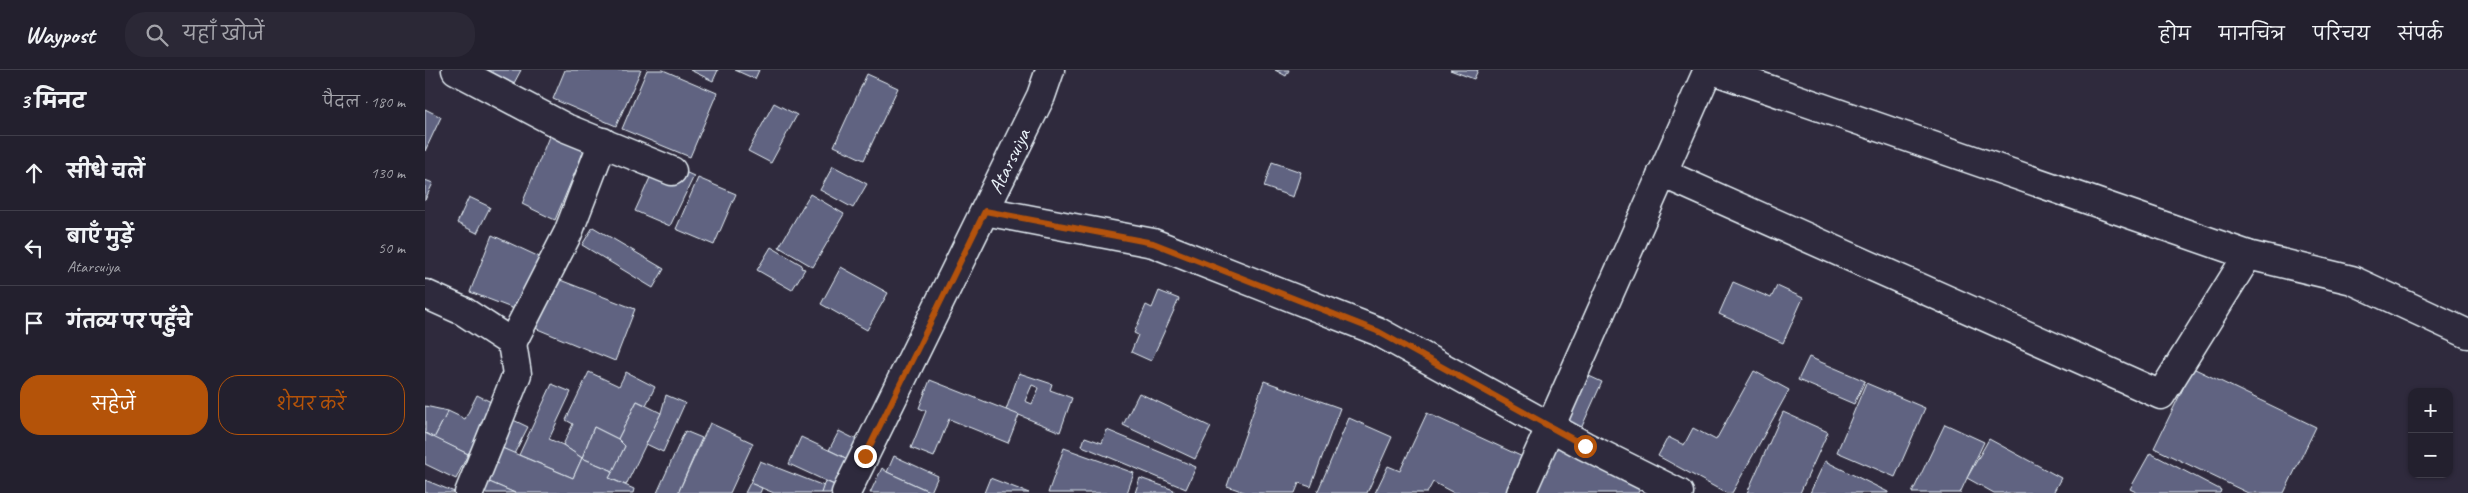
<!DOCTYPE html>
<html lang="hi">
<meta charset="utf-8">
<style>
:root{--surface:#23202e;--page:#2b2836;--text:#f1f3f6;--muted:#a3a3aa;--line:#403e4a;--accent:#b45309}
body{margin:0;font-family:Caveat,"Playpen Sans Deva",sans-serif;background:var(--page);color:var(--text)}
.controls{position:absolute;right:15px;bottom:15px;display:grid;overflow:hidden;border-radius:10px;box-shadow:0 1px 4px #0004}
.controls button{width:45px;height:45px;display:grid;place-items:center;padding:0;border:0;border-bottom:1px solid var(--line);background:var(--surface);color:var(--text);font:25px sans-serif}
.stop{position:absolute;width:15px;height:15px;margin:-11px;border:4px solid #b45309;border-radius:50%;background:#fff}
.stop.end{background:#b45309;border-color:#fff;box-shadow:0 1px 5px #0008}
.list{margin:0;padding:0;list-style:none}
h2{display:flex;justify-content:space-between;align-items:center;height:65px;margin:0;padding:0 20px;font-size:21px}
h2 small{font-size:16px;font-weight:400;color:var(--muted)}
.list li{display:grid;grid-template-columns:32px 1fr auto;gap:15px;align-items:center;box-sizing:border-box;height:75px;padding:0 20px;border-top:1px solid var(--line)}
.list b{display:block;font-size:19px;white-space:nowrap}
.list p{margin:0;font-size:16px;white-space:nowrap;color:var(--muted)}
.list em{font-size:16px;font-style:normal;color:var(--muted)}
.actions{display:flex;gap:10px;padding:15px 20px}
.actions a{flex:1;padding:11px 0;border:1px solid var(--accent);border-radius:20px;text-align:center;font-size:18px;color:var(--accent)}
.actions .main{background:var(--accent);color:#fff}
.icon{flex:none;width:28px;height:28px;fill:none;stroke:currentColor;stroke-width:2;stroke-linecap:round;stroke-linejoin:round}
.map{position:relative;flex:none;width:2043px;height:423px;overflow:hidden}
header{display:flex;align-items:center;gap:30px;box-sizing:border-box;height:70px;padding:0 25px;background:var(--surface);border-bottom:1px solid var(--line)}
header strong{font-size:24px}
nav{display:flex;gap:28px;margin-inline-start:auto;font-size:18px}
.search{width:350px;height:45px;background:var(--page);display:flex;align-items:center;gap:12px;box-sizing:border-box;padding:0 18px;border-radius:20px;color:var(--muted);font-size:19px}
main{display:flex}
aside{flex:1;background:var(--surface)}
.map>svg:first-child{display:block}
.building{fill:#606481;stroke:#e8f1f8;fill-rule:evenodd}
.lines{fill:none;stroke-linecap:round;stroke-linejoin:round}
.street-casing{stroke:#e8f1f8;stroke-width:31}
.secondary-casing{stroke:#e8f1f8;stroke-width:31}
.street{stroke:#2f2a3d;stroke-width:28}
.secondary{stroke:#2f2a3d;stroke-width:28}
.route{stroke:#b45309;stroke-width:6}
.labels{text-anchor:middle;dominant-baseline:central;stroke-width:4;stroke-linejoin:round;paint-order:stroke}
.street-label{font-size:21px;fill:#e8f1f8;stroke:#2f2a3d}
</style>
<header>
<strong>Waypost</strong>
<div class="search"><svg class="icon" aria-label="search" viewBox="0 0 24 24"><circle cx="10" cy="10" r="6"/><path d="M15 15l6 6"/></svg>यहाँ खोजें</div>
<nav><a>होम</a><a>मानचित्र</a><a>परिचय</a><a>संपर्क</a></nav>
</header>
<main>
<aside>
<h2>3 मिनट<small>पैदल · 180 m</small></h2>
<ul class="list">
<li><svg class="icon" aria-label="ahead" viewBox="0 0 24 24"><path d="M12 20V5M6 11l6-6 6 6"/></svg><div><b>सीधे चलें</b></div><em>130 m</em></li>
<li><svg class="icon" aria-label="left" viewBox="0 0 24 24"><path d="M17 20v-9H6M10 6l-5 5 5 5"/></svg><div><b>बाएँ मुड़ें</b><p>Atarsuiya</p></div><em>50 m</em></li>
<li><svg class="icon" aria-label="arrive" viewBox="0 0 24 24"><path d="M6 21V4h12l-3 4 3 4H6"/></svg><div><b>गंतव्य पर पहुँचे</b></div></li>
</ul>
<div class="actions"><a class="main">सहेजें</a><a>शेयर करें</a></div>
</aside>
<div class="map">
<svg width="2043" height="423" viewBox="0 0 2043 423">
<rect width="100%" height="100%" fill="#2f2a3d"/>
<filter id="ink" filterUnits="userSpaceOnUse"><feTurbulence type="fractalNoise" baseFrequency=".02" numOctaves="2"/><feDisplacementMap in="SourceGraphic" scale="10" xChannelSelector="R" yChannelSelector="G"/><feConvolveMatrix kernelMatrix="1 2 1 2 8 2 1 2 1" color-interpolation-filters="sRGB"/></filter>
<g filter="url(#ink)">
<g class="building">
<polygon points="56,0 96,0 87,17"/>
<polygon points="140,0 216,0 191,56 128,29"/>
<polygon points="222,0 238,0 292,23 265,87 197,59"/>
<polygon points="265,0 293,0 288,11"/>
<polygon points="310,0 334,0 330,9"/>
<polygon points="850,0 864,0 861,6"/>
<polygon points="1025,0 1053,0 1049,9"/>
<polygon points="442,4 473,18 439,90 409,76"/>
<polygon points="349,33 372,45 346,93 323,81"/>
<polygon points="0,39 16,47 0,81"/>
<polygon points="127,59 161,76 130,150 97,134"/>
<polygon points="233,90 269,106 245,156 210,141"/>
<polygon points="847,92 876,102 868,127 839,117"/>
<polygon points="408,96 442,114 428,138 395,120"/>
<polygon points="273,108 311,124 289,175 251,159"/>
<polygon points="0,110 8,113 0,130"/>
<polygon points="385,124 419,144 388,197 354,177"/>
<polygon points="44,127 65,137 52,163 32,153"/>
<polygon points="168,157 239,199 228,218 157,175"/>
<polygon points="67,165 121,190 97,242 45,222"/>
<polygon points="346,177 377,195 376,198 380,199 367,220 332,200"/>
<polygon points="416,197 463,223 442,260 396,234"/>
<polygon points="130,208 210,239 190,291 110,258"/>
<polygon points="1308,212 1346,228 1352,216 1378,228 1358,273 1294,244"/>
<polygon points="734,221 754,229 726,291 706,282 713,265 709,263 721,235 727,238"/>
<polygon points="1384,287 1440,311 1429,334 1373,310"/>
<polygon points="1768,298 1891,357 1859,423 1823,423 1729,378"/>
<polygon points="1329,301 1364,320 1307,423 1301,423 1233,386 1243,367 1259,375 1268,358 1291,370"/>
<polygon points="164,302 194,316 201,302 230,317 221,335 212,331 193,369 169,357 157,388 138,375 148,354 141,350"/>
<path d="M594 303 627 314 625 320 647 328 635 362 594 345 580 343ZM607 315 614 318 607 334 600 331Z"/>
<polygon points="1164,306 1177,312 1154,363 1140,357"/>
<polygon points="505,310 594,345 583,373 524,349 509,387 486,378 501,341 494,338"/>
<polygon points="839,311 915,338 886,417 874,413 870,423 822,423 802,416"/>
<polygon points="1441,313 1500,338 1470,407 1412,382"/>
<polygon points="127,314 146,322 124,369 138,375 157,388 148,408 94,385"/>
<polygon points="714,323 786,357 770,389 698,355"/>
<polygon points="52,325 72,335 43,384 9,368 23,341 40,349"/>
<polygon points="241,325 260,333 238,382 221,374 236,343"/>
<polygon points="212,331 236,343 201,415 184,408 200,376 193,369"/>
<polygon points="0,336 23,341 9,368 0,363"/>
<polygon points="1358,342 1403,362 1375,423 1322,423"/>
<polygon points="1002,343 1102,389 1086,423 1029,423 1008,412 1002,423 950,423 963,396 975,401"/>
<polygon points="82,347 103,357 89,384 77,378"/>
<polygon points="924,348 967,367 942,423 892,423"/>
<polygon points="285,353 328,373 305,423 253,423"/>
<polygon points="1520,354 1559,372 1535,423 1487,423"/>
<polygon points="169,357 193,369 200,376 188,401 157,388"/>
<polygon points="682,360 771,397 761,419 657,376 660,367 677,373"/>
<polygon points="260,361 277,368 253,423 232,423"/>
<polygon points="414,361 438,373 429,392 404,380"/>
<polygon points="0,363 43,384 31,409 0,394"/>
<polygon points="376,367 429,392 416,418 364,394"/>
<polygon points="1129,369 1218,412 1213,423 1102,423"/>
<polygon points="1564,369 1636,408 1628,423 1569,423 1542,408"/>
<polygon points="77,378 148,408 157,388 188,401 184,408 209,419 208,423 90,423 62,411"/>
<polygon points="639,378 709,403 702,423 623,423"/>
<polygon points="1725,383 1796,420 1795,423 1713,423 1705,419"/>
<polygon points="469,386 513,406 506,422 462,402"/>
<polygon points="335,391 399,416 396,423 349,423 325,413"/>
<polygon points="1400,391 1463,422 1463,423 1385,423"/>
<polygon points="457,398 462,402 508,423 445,423"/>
<polygon points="565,408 604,423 559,423"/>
<polygon points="715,408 749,420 748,423 710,423"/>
<polygon points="0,410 32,423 0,423"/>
<polygon points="62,411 90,423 59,423"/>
<polygon points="400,411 416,418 414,423 396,423"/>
<polygon points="325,413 337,418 335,423 320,423"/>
</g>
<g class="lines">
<g class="street-casing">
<g id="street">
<polyline points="31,0 141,58 247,101"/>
<polyline points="1288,0 1823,185 1927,210 2043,264"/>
<polyline points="1237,103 1736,325 1823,185"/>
<polyline points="560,141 728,173 952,261 1160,376 1254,423"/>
<polyline points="0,224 38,241 87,273 92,304 44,423"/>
<polyline points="87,273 143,163 178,72"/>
<polyline points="1096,423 1283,0"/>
</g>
</g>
<g class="secondary-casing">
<polyline id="secondary" points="421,423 616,26 625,0"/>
</g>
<use href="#street" class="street"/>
<use href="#secondary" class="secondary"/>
</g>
</g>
<g class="lines" filter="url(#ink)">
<polyline class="route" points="440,386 560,141 728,173 952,261 1160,376"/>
</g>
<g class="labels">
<g class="street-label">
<text transform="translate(584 91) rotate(-64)">Atarsuiya</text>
</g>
</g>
</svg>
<div class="controls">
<button>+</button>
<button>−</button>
</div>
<div class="stop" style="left:1160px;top:376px"></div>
<div class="stop end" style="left:440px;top:386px"></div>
</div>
</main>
